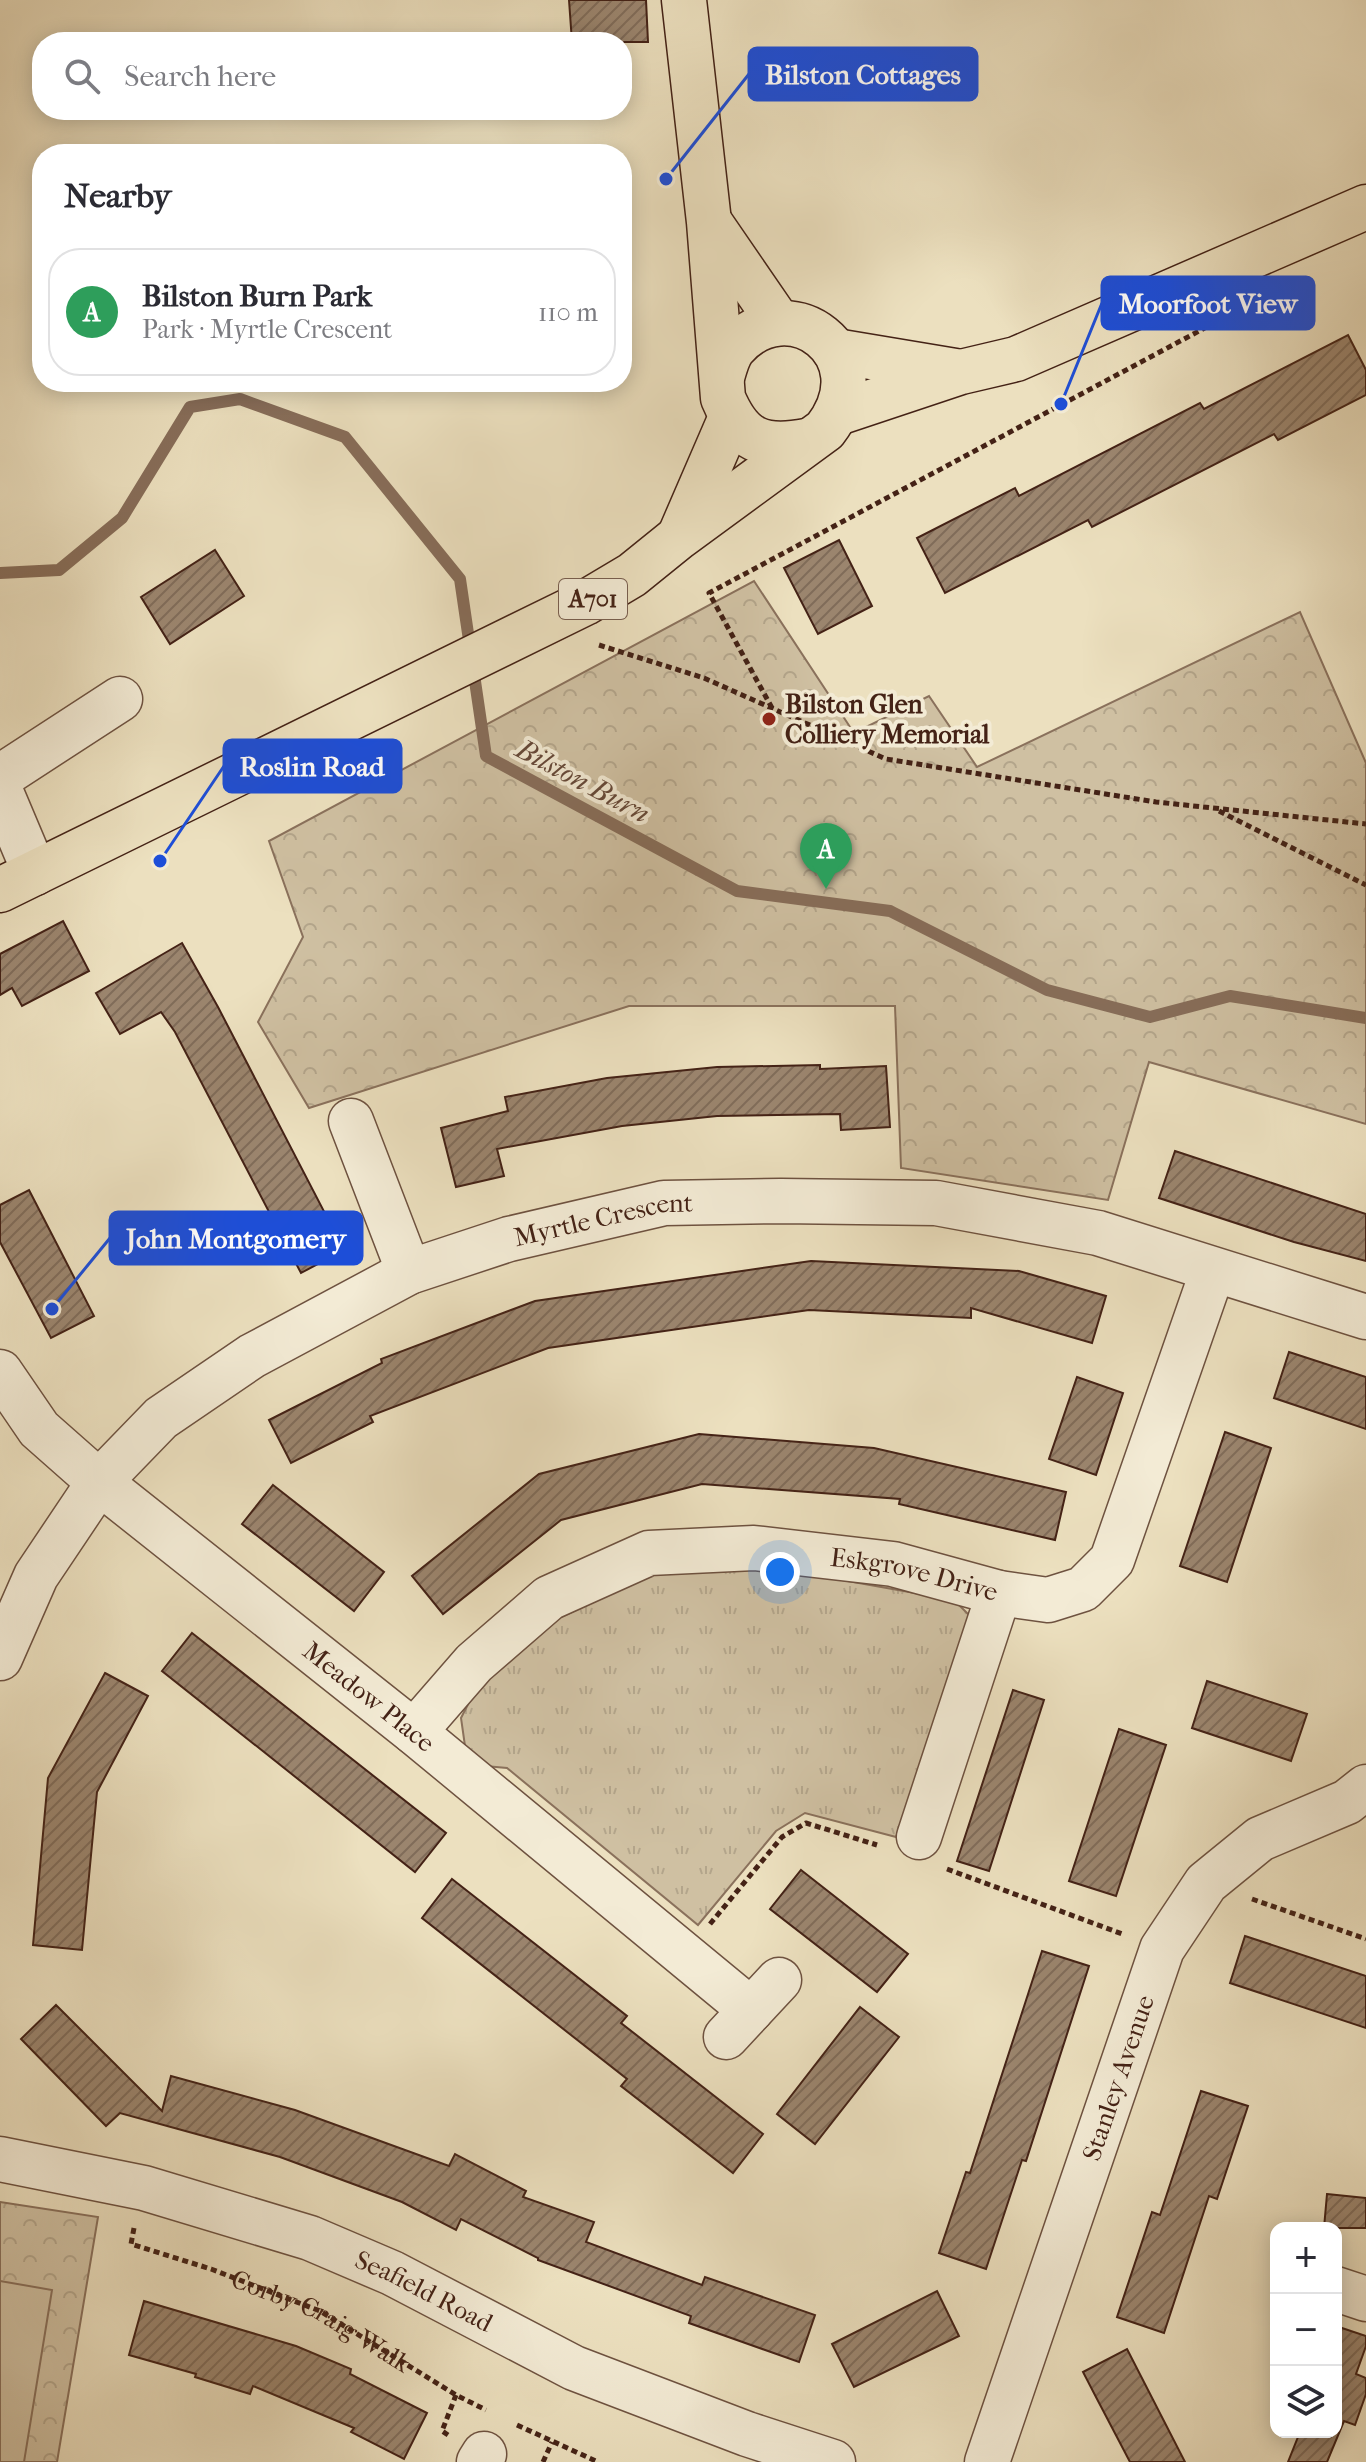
<!DOCTYPE html>
<meta charset="utf-8">
<style>
:root{--surface:#fff;--page:#f2f2f3;--text:#2b2b33;--muted:#7c7c81;--line:#e1e1e2;--accent:#db2777}
body{margin:0;font-family:"IM FELL French Canon",serif;background:var(--page);color:var(--text)}
.controls{position:absolute;right:24px;bottom:24px;display:grid;overflow:hidden;border-radius:16px;box-shadow:0 4px 20px #0003}
.controls button{width:72px;height:72px;display:grid;place-items:center;padding:0;border:0;border-bottom:2px solid var(--line);background:var(--surface);color:var(--text);font:40px sans-serif}
.you{position:absolute;left:780px;top:1572px;width:28px;height:28px;margin:-20px;border:6px solid #fff;border-radius:50%;background:#1a73e8;box-shadow:0 0 0 12px #1a73e833}
.badge{display:grid;place-items:center;width:52px;height:52px;border-radius:50%;background:var(--accent);color:#fff;font-size:26px;font-weight:700}
.pin{position:absolute;translate:-50% -66px;filter:drop-shadow(0 2px 4px #0008)}
.pin::after{content:'';position:absolute;top:42px;width:28px;height:24px;background:inherit;clip-path:polygon(0 0,100% 0,50% 100%)}
.list{margin:0;padding:0;list-style:none}
h2{display:flex;justify-content:space-between;align-items:center;height:104px;margin:0;padding:0 32px;font-size:34px}
h2 small{font-size:26px;font-weight:400;color:var(--muted)}
.list li{display:grid;grid-template-columns:52px 1fr auto;gap:24px;align-items:center;box-sizing:border-box;height:128px;margin:0 16px 16px;padding:0 16px;border:2px solid var(--line);border-radius:32px}
.list b{display:block;font-size:30px;white-space:nowrap}
.list p{margin:0;font-size:26px;white-space:nowrap;color:var(--muted)}
.list em{font-size:26px;font-style:normal;color:var(--muted)}
.icon{flex:none;width:44px;height:44px;fill:none;stroke:currentColor;stroke-width:2;stroke-linecap:round;stroke-linejoin:round}
.map{position:relative;flex:none;width:1366px;height:2462px;overflow:hidden}
.search{position:absolute;background:var(--surface);box-shadow:0 4px 20px #0003;left:32px;top:32px;width:600px;height:88px;display:flex;align-items:center;gap:20px;box-sizing:border-box;padding:0 28px;border-radius:32px;color:var(--muted);font-size:30px}
.panel{position:absolute;background:var(--surface);box-shadow:0 4px 20px #0003;left:32px;top:144px;width:600px;height:248px;border-radius:32px}
.map>svg:first-child{display:block}
.grass{fill:url(#grass-tufts);stroke:#8a715c;stroke-width:2}
.park{fill:url(#park-crowns);stroke:#8a715c;stroke-width:2}
.pitch{fill:#cfc0a2;stroke:#8a715c;stroke-width:2}
.lines{fill:none;stroke-linecap:round;stroke-linejoin:round}
.stream{stroke:#876d59;stroke-width:12}
.building{fill:url(#building-hatch);stroke:#442216;stroke-width:2}
.minor-casing{stroke:#6e5240;stroke-width:47}
.major-casing{stroke:#442216;stroke-width:47}
.path{stroke:#442216;stroke-width:5;stroke-dasharray:6 4;stroke-linecap:butt}
.minor{stroke:#f3ebd5;stroke-width:44}
.major{stroke:#ece0bf;stroke-width:44}
.poi-dot{fill:#8f2418;stroke:#f3ebd5;stroke-width:3}
.labels{text-anchor:middle;dominant-baseline:central;stroke-width:8;stroke-linejoin:round;paint-order:stroke}
.shield{fill:#f3ebd5;stroke:#785e4f;stroke-width:2}
.shield-label{font-size:24px;font-weight:bold;fill:#442216}
.poi-label{font-size:26px;font-weight:bold;fill:#442216;stroke:#f3ebd5;text-anchor:start}
.street-label{font-size:26px;fill:#442216;stroke:#f3ebd5}
.water-label{font-size:28px;font-style:italic;fill:#654838;stroke:#f3ebd5}
.leader{fill:none;stroke:#1d4ed8;stroke-width:3}
.callout-dot{fill:#1d4ed8;stroke:#f3ebd5;stroke-width:3}
.callout{fill:#1d4ed8;stroke:#1d4ed8;stroke-width:3}
.callout-label{font-size:28px;text-anchor:middle;font-weight:bold;fill:#fff}
</style>
<div class="map">
<svg width="1366" height="2462" viewBox="0 0 1366 2462">
<defs>
<pattern id="grass-tufts" width="24" height="20" patternUnits="userSpaceOnUse" patternTransform="scale(2)"><rect width="24" height="20" fill="#cfc0a2"/><path d="M3 7l-1-3M5 7V3M7 7l1-3M15 17l-1-3M17 17v-4M19 17l1-3" fill="none" stroke="#b3a58b"/></pattern>
<pattern id="park-crowns" width="20" height="18" patternUnits="userSpaceOnUse" patternTransform="scale(2)"><rect width="20" height="18" fill="#cfc0a2"/><path d="M2 6a3 3 0 1 1 6 0M12 15a3 3 0 1 1 6 0" fill="none" stroke="#b3a58b"/></pattern>
<pattern id="building-hatch" width="6" height="6" patternUnits="userSpaceOnUse" patternTransform="scale(2)"><rect width="6" height="6" fill="#9b856e"/><path d="M-1 1l2-2M0 6l6-6M5 7l2-2" fill="none" stroke="#806c59"/></pattern>
</defs>
<rect width="100%" height="100%" fill="#ece0bf"/>
<filter id="stains"><feTurbulence type="fractalNoise" baseFrequency=".0025" numOctaves="4"/><feColorMatrix values="0 0 0 0 .2 0 0 0 0 .09 0 0 0 0 .02 0 0 0 .5 -.17"/></filter>
<radialGradient id="worn" r=".72"><stop offset=".6" stop-color="#630" stop-opacity="0"/><stop offset="1" stop-color="#630" stop-opacity=".3"/></radialGradient>
<polygon class="grass" points="758,1565 954,1600 970,1616 896,1837 805,1813 776,1831 698,1925 507,1768 485,1766 465,1746 461,1718 480,1681 559,1618 651,1575"/>
<g class="park">
<polygon points="754,581 854,733 929,696 977,767 1300,612 1366,763 1366,1124 1149,1062 1108,1200 901,1168 895,1006 629,1006 309,1108 258,1022 303,937 269,841"/>
<polygon points="0,2202 98,2217 57,2462 0,2462"/>
</g>
<polygon class="pitch" points="0,2281 52,2290 24,2462 0,2462"/>
<g class="lines">
<polyline class="stream" points="0,573 59,570 122,518 190,407 240,399 345,437 460,579 486,756 737,891 890,911 1047,990 1150,1017 1230,996 1366,1018"/>
</g>
<g class="building">
<polygon points="569,0 646,0 648,42 572,42"/>
<polygon points="1348,335 1366,370 1366,395 1278,440 1274,434 1092,527 1088,520 945,593 917,538 1015,488 1019,496 1200,403 1204,409"/>
<polygon points="839,540 872,606 818,634 784,568"/>
<polygon points="215,550 244,596 170,644 141,597"/>
<polygon points="63,921 89,971 22,1006 12,988 0,995 0,954"/>
<polygon points="182,943 218,1007 344,1250 301,1273 175,1032 161,1012 120,1034 96,993"/>
<polygon points="820,1065 820,1069 886,1066 890,1127 841,1130 840,1114 717,1116 622,1126 497,1149 504,1176 456,1187 441,1128 508,1111 505,1097 607,1078 717,1067"/>
<polygon points="1175,1151 1366,1214 1366,1261 1294,1242 1159,1198"/>
<polygon points="29,1190 94,1316 51,1338 0,1242 0,1205"/>
<polygon points="811,1261 1019,1271 1106,1296 1092,1343 971,1308 971,1318 809,1310 548,1348 370,1416 373,1422 291,1463 269,1420 382,1363 381,1359 535,1301"/>
<polygon points="1289,1352 1366,1377 1366,1429 1274,1398"/>
<polygon points="1077,1377 1123,1393 1096,1475 1049,1459"/>
<polygon points="1225,1432 1271,1448 1227,1582 1180,1566"/>
<polygon points="699,1434 874,1448 1066,1492 1055,1540 899,1504 900,1499 702,1484 561,1520 443,1614 412,1576 539,1474"/>
<polygon points="273,1485 384,1572 354,1611 242,1524"/>
<polygon points="192,1633 446,1833 415,1872 162,1671"/>
<polygon points="105,1673 148,1696 97,1792 82,1950 33,1945 48,1778"/>
<polygon points="1207,1681 1307,1714 1291,1761 1192,1728"/>
<polygon points="1013,1690 1044,1700 989,1871 957,1861"/>
<polygon points="1119,1729 1166,1745 1116,1896 1069,1881"/>
<polygon points="801,1870 908,1954 877,1992 770,1909"/>
<polygon points="452,1879 627,2016 621,2023 763,2134 733,2173 621,2086 627,2079 422,1918"/>
<polygon points="1245,1936 1366,1976 1366,2028 1230,1983"/>
<polygon points="1042,1951 1089,1966 1026,2161 1022,2160 986,2269 939,2253 966,2172 970,2173"/>
<polygon points="56,2005 162,2111 171,2076 295,2110 449,2166 455,2154 526,2191 523,2197 594,2222 586,2242 702,2285 705,2277 815,2315 799,2362 689,2323 691,2316 538,2260 538,2258 461,2219 456,2230 402,2202 280,2157 120,2113 106,2126 21,2039"/>
<polygon points="860,2007 899,2037 815,2144 777,2114"/>
<polygon points="1201,2091 1248,2106 1217,2199 1209,2196 1164,2333 1117,2317 1152,2212 1160,2215"/>
<polygon points="1327,2194 1366,2198 1366,2228 1324,2228"/>
<polygon points="937,2291 959,2336 854,2387 832,2344"/>
<polygon points="144,2301 296,2346 351,2369 350,2374 427,2413 404,2459 351,2432 354,2428 253,2386 250,2394 195,2377 196,2374 129,2355"/>
<polygon points="1336,2326 1366,2336 1366,2346 1356,2374 1366,2378 1366,2394 1355,2425 1344,2421 1327,2462 1288,2462 1300,2432 1336,2432"/>
<polygon points="1127,2349 1185,2462 1130,2462 1097,2399 1083,2372"/>
</g>
<g class="lines">
<g class="minor-casing">
<g id="minor">
<polyline points="0,777 120,699"/>
<polyline points="0,790 35,873"/>
<polyline points="351,1121 409,1272"/>
<path id="s2" d="M0 1372 39 1429 99 1482 414 1732 751 2010"/>
<path id="s3" d="M0 1658 36 1576 99 1482 161 1418 252 1356 409 1272 509 1239 664 1203 781 1201 936 1203 1098 1233 1366 1317"/>
<path id="s4" d="M414 1732 474 1663 549 1598 649 1553 754 1548 893 1564 999 1593 1048 1600 1083 1589 1112 1560 1213 1270"/>
<polyline points="919,1837 999,1593"/>
<polyline points="726,2037 779,1980"/>
<path id="s5" d="M0 2159 144 2188 310 2238 392 2273 574 2368 747 2434 833 2462"/>
<polyline points="1336,2289 1366,2299"/>
<polyline points="479,2462 484,2454"/>
<path id="s6" d="M987 2462 1162 1949 1206 1883 1260 1839 1347 1802 1366 1787"/>
</g>
</g>
<g class="major-casing">
<g id="major">
<path d="M684 0 709 222 723 398C741 441 762 449 807 441"/>
<polyline points="711,224 779,323"/>
<polyline points="835,351 955,371"/>
<polyline points="838,413 961,372 1016,359 1366,207"/>
<polyline points="680,535 731,417"/>
<path d="M0 890 585 603 632 575 679 537 825 430C884 354 788 285 734 348 728 355 725 367 722 377"/>
</g>
</g>
<g class="path">
<polyline points="599,645 704,678 886,759 1156,802 1366,824"/>
<polyline points="772,708 709,593 1214,323"/>
<polyline points="1219,811 1366,885"/>
<polyline points="947,1869 1125,1935"/>
<polyline points="1252,1899 1366,1939"/>
<polyline points="710,1924 782,1837 806,1823 877,1845"/>
<path id="s1" d="M134 2228 131 2244 211 2269 320 2311 456 2395 486 2410"/>
<polyline points="517,2425 598,2462"/>
<polyline points="448,2435 442,2431 456,2395"/>
<polyline points="543,2462 552,2442"/>
</g>
<use href="#minor" class="minor"/>
<use href="#major" class="major"/>
</g>
<circle class="poi-dot" cx="769" cy="719" r="8"/>
<g class="labels">
<rect class="shield" x="559" y="579" width="68" height="40" rx="6"/>
<g class="shield-label">
<text x="593" y="599">A701</text>
</g>
<g class="poi-label">
<text x="785" y="704">Bilston Glen<tspan x="785" dy="30">Colliery Memorial</tspan></text>
</g>
<g class="street-label">
<text stroke="none"><textPath href="#s3" startOffset="782">Myrtle Crescent</textPath></text>
<text stroke="none"><textPath href="#s4" startOffset="568">Eskgrove Drive</textPath></text>
<text stroke="none"><textPath href="#s2" startOffset="494">Meadow Place</textPath></text>
<text stroke="none"><textPath href="#s6" startOffset="406">Stanley Avenue</textPath></text>
<text stroke="none"><textPath href="#s5" startOffset="446">Seafield Road</textPath></text>
<text stroke="none"><textPath href="#s1" startOffset="222">Corby Craig Walk</textPath></text>
</g>
<g class="water-label">
<text transform="translate(583 781) rotate(28)">Bilston Burn</text>
</g>
</g>
<path class="leader" d="M666 179L749 74M1061 404L1102 303M160 861L224 766M52 1309L110 1238"/>
<g class="callout-dot">
<circle cx="666" cy="179" r="8"/>
<circle cx="1061" cy="404" r="8"/>
<circle cx="160" cy="861" r="8"/>
<circle cx="52" cy="1309" r="8"/>
</g>
<g class="callout">
<rect x="749" y="48" width="228" height="52" rx="8"/>
<rect x="1102" y="277" width="212" height="52" rx="8"/>
<rect x="224" y="740" width="177" height="52" rx="8"/>
<rect x="110" y="1212" width="252" height="52" rx="8"/>
</g>
<g class="callout-label">
<text x="863" y="84">Bilston Cottages</text>
<text x="1208" y="313">Moorfoot View</text>
<text x="312" y="776">Roslin Road</text>
<text x="236" y="1248">John Montgomery</text>
</g>
<rect width="100%" height="100%" filter="url(#stains)"/>
<rect width="100%" height="100%" fill="url(#worn)"/>
</svg>
<div class="controls">
<button>+</button>
<button>−</button>
<button><svg class="icon" aria-label="layers" viewBox="0 0 24 24"><path d="M12 4l9 5-9 5-9-5zM3 14l9 5 9-5"/></svg></button>
</div>
<div class="you"></div>
<div class="pin badge" style="left:826px;top:889px;background:#2e9e5b">A</div>
<div class="search"><svg class="icon" aria-label="search" viewBox="0 0 24 24"><circle cx="10" cy="10" r="6"/><path d="M15 15l6 6"/></svg>Search here</div>
<section class="panel">
<h2>Nearby<small></small></h2>
<ul class="list">
<li><span class="badge" style="background:#2e9e5b">A</span><div><b>Bilston Burn Park</b><p>Park · Myrtle Crescent</p></div><em>110 m</em></li>
</ul>
</section>
</div>
